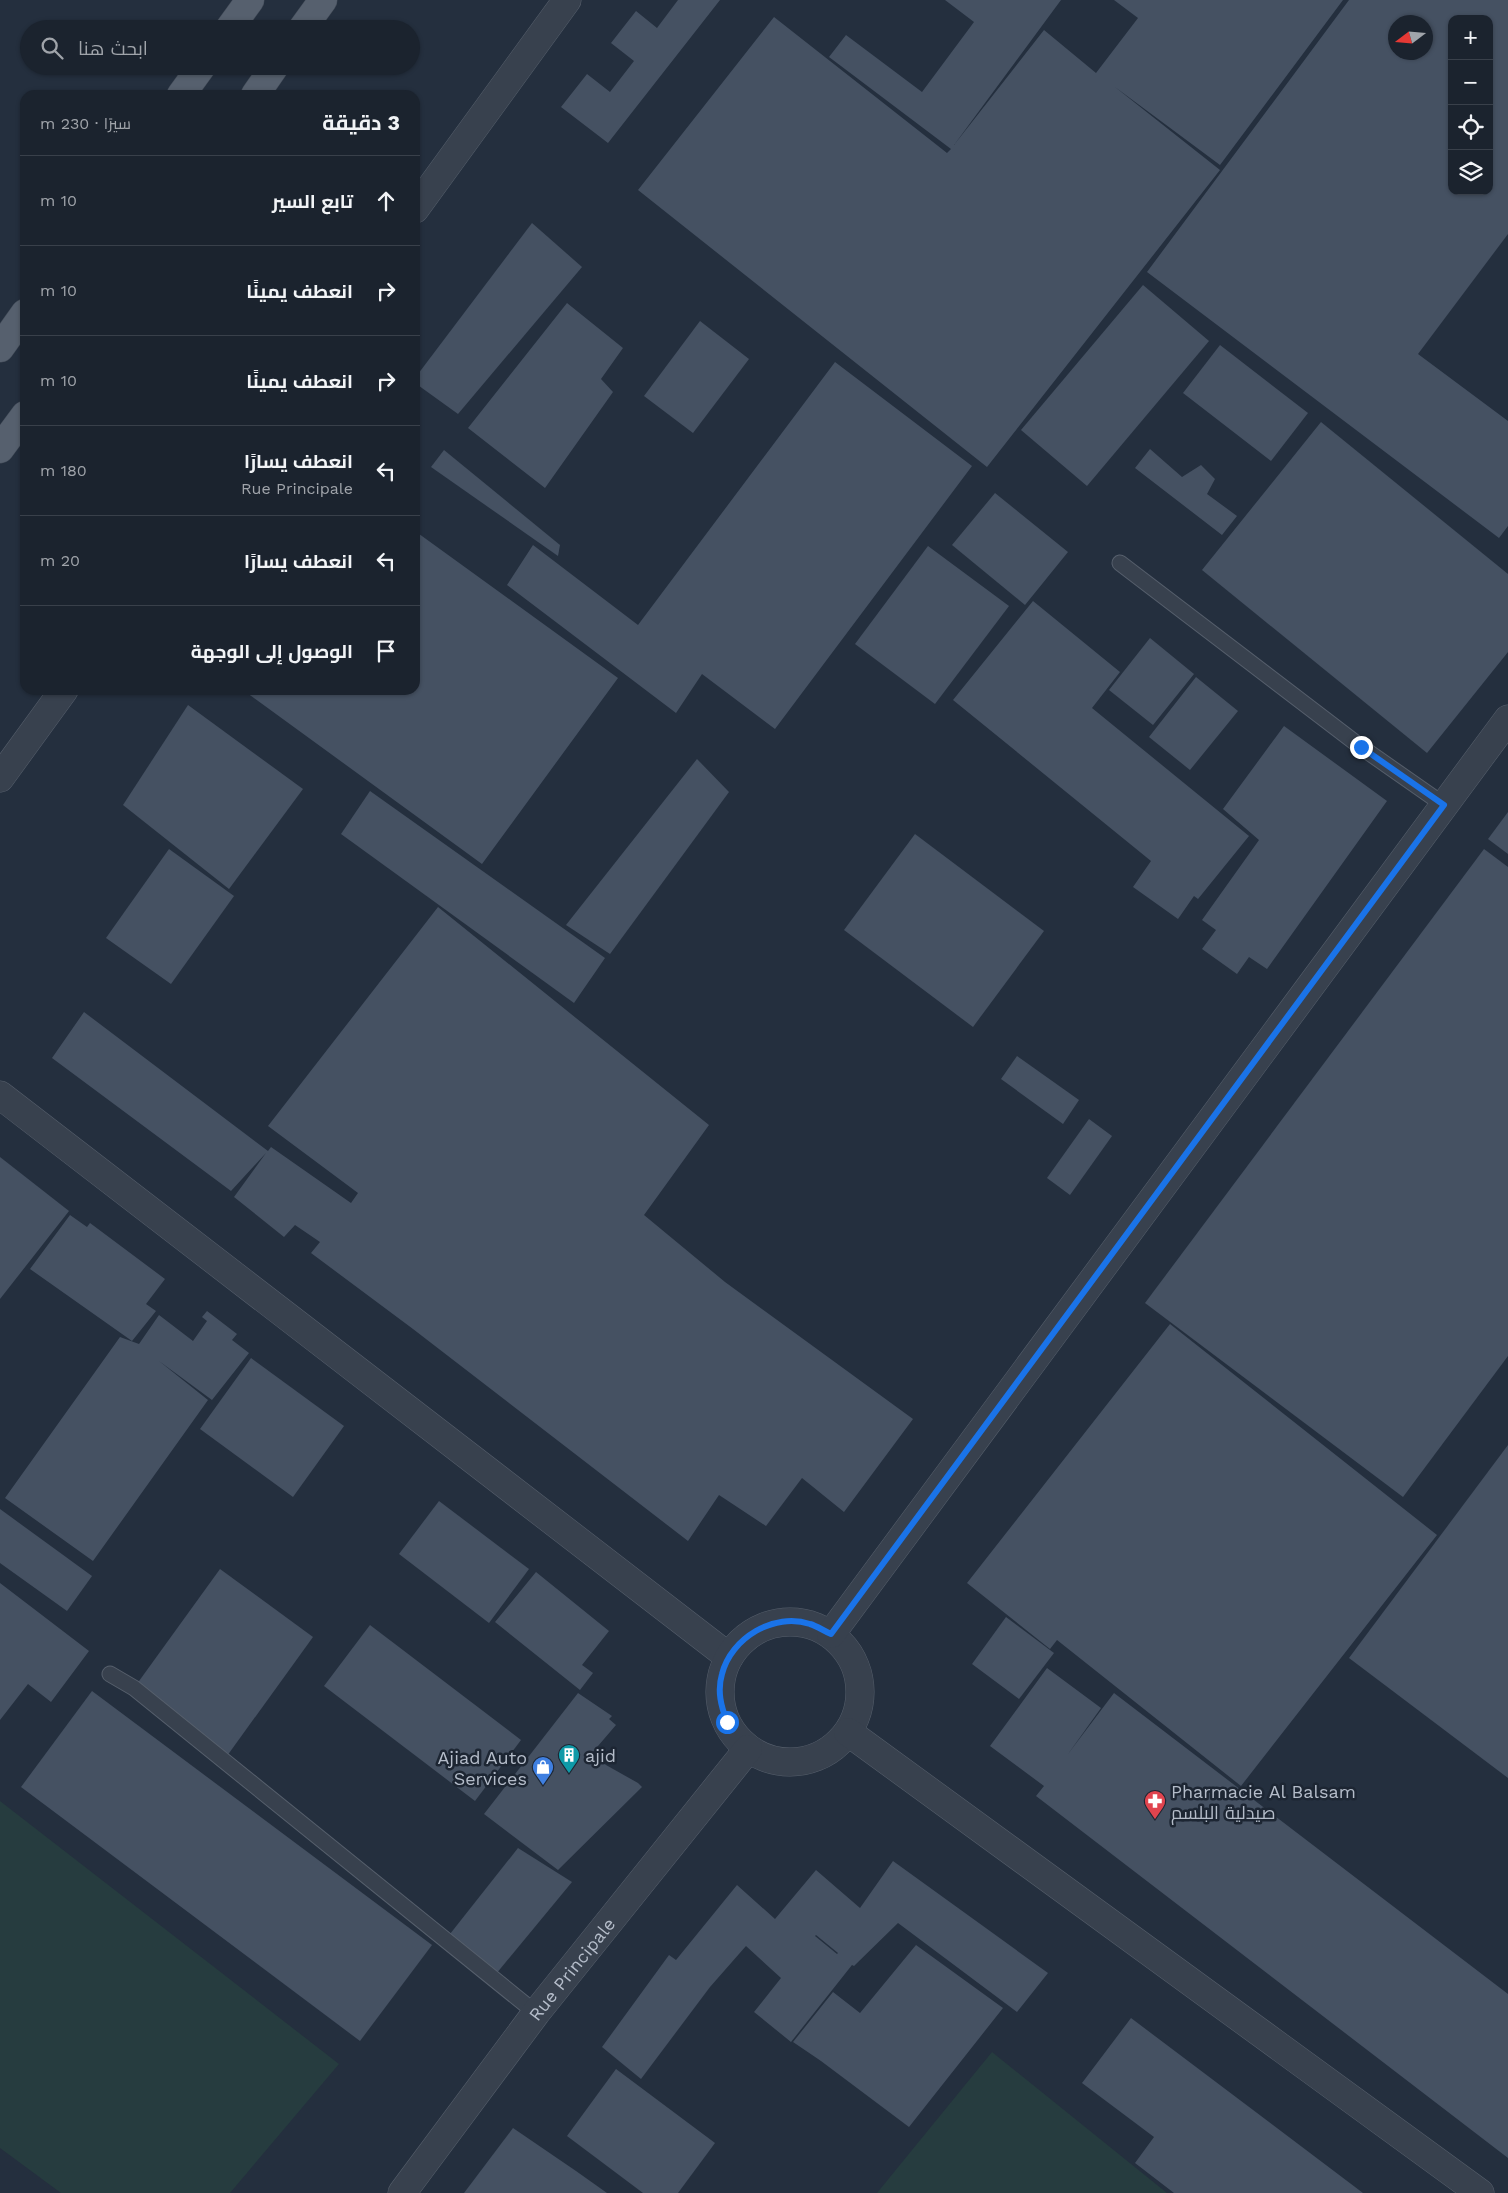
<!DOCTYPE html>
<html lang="ar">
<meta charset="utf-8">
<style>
:root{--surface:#1b232e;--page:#282f3a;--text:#f1f3f6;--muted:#a0a4aa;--line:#39404a}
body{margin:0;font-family:"Work Sans",Cairo,sans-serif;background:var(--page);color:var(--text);direction:rtl}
.controls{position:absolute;right:15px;top:15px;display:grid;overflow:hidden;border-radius:10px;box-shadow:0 1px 4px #0004}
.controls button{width:45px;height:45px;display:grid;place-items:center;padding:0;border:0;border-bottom:1px solid var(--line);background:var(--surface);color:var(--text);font:25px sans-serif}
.compass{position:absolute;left:1388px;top:15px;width:45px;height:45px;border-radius:50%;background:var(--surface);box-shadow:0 1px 4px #0004;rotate:254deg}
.stop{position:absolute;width:15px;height:15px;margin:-11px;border:4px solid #1a73e8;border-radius:50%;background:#fff}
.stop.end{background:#1a73e8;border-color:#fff;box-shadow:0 1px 5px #0008}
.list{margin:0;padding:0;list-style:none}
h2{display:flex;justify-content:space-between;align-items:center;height:65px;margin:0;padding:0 20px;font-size:21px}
h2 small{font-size:16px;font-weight:400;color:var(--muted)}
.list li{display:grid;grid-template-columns:32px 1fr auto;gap:15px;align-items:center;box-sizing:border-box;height:90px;padding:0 20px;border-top:1px solid var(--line)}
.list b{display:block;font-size:19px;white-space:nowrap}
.list p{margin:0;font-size:16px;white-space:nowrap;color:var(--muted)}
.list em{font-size:16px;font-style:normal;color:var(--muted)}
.icon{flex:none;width:28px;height:28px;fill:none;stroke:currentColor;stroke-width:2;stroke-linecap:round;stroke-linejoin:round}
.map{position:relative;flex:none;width:1508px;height:2193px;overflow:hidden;direction:ltr}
.search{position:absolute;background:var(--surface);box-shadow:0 1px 4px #0004;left:20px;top:20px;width:400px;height:55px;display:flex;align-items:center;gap:12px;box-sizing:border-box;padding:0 18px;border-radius:28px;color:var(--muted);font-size:19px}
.panel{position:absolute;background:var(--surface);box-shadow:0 1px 4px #0004;left:20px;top:90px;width:400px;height:605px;border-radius:15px;direction:rtl}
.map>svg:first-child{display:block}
.green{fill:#263c3f}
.building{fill:#455162;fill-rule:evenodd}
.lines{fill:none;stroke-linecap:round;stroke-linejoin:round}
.service-casing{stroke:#565f6c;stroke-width:17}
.minor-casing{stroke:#565f6c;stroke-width:29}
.primary-casing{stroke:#414a57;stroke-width:29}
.service{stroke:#38414e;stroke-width:15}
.minor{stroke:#38414e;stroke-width:28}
.primary{stroke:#56606e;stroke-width:28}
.route{stroke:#1a73e8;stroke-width:6}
.labels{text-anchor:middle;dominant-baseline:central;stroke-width:5;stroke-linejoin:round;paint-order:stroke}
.poi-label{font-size:18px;fill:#b4bcc9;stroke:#1d2633;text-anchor:start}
.street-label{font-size:18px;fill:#b4bcc9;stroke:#1d2633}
</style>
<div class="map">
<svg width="1508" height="2193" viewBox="0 0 1508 2193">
<rect width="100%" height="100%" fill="#242f3e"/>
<g class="green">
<polygon points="0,1801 339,2064 230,2193 61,2193 0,2148"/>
<polygon points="992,2052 1167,2193 877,2193"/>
</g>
<g class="building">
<polygon points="678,0 720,0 608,143 561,107 587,74 610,92 634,61 611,43 636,11 657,28"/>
<polygon points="945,0 1061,0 954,145 1044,30 1096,73 1138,18 1114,0 1343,0 1220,165 1115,87 1220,170 987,467 638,190 774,17 947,153 951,149 829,57 846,35 922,92 974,22"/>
<path d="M1349 0H1508V234L1418 354 1508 421V526L1499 538 1147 272ZM1452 19H1489V191H1452ZM1396 22H1426V52H1396Z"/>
<polygon points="532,223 582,267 458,414 415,383 415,378"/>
<polygon points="1143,285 1209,341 1087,486 1021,430"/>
<polygon points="567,303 623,348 601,379 613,392 545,488 468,428"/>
<polygon points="700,321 749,359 693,433 644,396"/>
<polygon points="1220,345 1308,413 1271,461 1183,393"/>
<polygon points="835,362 972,466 775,729 702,674 676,713 507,585 533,545 638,625"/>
<polygon points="1321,422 1508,574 1508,652 1427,753 1202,570"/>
<polygon points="1150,449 1182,477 1201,465 1215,479 1207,494 1237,516 1222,535 1135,468"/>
<polygon points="444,450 560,545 558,556 431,467"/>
<polygon points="995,493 1068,552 1025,605 952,545"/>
<polygon points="415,531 618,678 482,864 243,690 415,690"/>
<polygon points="928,546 1009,606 935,704 855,644"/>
<polygon points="1033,601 1120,672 1092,708 1249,836 1198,899 1194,896 1178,919 1133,887 1151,861 953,700"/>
<polygon points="1150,638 1194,674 1153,725 1109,690"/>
<polygon points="1196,677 1238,711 1190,770 1149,737"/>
<polygon points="188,705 303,789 229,889 123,805"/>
<polygon points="1284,726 1387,801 1267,969 1249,957 1237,974 1202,949 1216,930 1202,920 1259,840 1223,809"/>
<polygon points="697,759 729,792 610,954 566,925"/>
<polygon points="370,791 605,958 574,1003 341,834"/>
<polygon points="1508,812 1508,854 1488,839"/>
<polygon points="915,834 1044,931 973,1027 844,930"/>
<polygon points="169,849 234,896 171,984 106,938"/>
<polygon points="1484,849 1508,867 1508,1356 1403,1497 1145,1303"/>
<polygon points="438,907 709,1125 644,1215 725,1282 913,1419 844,1512 802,1478 766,1526 719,1495 688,1541 413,1329 311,1253 320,1242 295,1225 284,1237 234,1197 266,1153 231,1191 52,1058 84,1012 268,1151 271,1147 351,1203 358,1193 268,1126"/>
<polygon points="1017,1056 1079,1100 1063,1124 1001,1079"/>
<polygon points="1089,1119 1112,1136 1070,1195 1047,1178"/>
<polygon points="0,1157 69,1211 0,1299"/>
<polygon points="70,1215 87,1227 90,1223 165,1279 146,1304 156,1311 132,1341 30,1269"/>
<polygon points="207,1311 237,1334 232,1340 249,1353 212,1400 159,1361 208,1400 93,1561 5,1498 120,1337 139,1344 159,1315 193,1341 207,1321 202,1317"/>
<polygon points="1170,1324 1437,1535 1241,1786 1057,1640 1050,1649 967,1583"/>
<polygon points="251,1358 344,1426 293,1497 200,1429"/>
<polygon points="1508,1445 1508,1778 1349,1658"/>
<polygon points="439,1501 529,1569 489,1623 399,1554"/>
<polygon points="0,1509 92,1576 67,1611 0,1563"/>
<polygon points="220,1569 313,1637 227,1756 134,1688"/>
<polygon points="536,1572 609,1631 582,1665 593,1673 580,1690 495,1622"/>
<polygon points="0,1583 89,1651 51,1702 28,1684 0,1720"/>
<polygon points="1006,1617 1054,1653 1019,1699 972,1664"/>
<polygon points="370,1625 521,1740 475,1801 324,1686"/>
<polygon points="1047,1668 1101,1708 1068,1754 1114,1693 1508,1994 1508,2158 1036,1796 1044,1786 990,1746"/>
<polygon points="92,1691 432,1945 360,2041 21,1787"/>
<polygon points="578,1693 612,1716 609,1719 616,1725 592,1753 606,1765 638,1783 642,1787 558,1870 484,1814"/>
<polygon points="518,1848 572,1882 496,1974 450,1934"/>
<path d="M893 1861 1048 1973 1017 2012 898 1923 854 1966 852 1965 791 2042 754 2012 781 1978 746 1946 710 1987 641 2079 602 2047 669 1955 676 1960 737 1885 775 1919 816 1870 860 1908ZM816 1935 838 1953 837 1954 815 1936Z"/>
<polygon points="916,1945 1003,2008 909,2127 821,2061 793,2042 833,1992 860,2013"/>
<polygon points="1131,2018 1363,2193 1174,2193 1135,2163 1154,2137 1082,2083"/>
<polygon points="616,2069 715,2143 678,2193 643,2193 567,2136"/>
<polygon points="513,2128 576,2171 607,2193 464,2193"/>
</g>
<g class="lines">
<g class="service-casing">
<g id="service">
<polyline points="1120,563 1361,747 1444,805"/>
<polyline points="110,1674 134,1688 536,2013"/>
</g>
</g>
<g class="minor-casing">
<g id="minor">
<polyline points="415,209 567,0"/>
<polyline points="0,778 64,690"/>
<polyline points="0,1095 729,1657"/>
<circle cx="790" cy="1692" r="70"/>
<polyline points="831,1634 1508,719"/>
<polyline points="848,1732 1480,2193"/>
<path id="s1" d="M402 2193 536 2013 748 1749"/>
</g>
</g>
<g class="primary-casing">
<g id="primary">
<polyline points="229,29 250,0"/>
<polyline points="302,29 323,0"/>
<polyline points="181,95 202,66"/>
<polyline points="255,95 275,66"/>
<polyline points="0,348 25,313"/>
<polyline points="0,449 25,415"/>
</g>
</g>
<use href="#service" class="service"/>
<use href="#minor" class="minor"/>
<use href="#primary" class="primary"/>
</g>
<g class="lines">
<path class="route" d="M727 1722C721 1706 717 1691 722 1674 731 1638 774 1612 810 1624 817 1626 824 1631 831 1634L1444 805 1361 747"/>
</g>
<defs>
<g id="building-pin" transform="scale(1.125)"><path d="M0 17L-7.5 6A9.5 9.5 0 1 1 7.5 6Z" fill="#0f9aa8" stroke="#1d2633"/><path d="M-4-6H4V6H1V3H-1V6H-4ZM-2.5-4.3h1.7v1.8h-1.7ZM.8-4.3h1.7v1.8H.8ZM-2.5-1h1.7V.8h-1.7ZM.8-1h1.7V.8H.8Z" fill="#fff"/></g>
<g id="shop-pin" transform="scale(1.125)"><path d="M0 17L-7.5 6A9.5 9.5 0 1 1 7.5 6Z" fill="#3f7fe0" stroke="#1d2633"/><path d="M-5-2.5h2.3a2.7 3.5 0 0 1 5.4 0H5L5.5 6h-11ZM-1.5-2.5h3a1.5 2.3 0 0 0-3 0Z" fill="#fff"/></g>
<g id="pharmacy-pin" transform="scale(1.125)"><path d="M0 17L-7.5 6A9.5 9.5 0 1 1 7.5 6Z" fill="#e0444e" stroke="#1d2633"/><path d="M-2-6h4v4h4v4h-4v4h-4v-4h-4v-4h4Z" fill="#fff"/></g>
</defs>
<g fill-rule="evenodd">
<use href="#building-pin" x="569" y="1755"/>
<use href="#shop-pin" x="543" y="1767"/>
<use href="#pharmacy-pin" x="1155" y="1801"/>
</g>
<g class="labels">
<g class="poi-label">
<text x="585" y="1755">ajid</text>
<text x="527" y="1757" text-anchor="end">Ajiad Auto<tspan x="527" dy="21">Services</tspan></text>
<text x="1171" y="1791">Pharmacie Al Balsam<tspan x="1171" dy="21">صيدلية البلسم</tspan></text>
</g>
<g class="street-label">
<text stroke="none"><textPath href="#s1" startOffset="281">Rue Principale</textPath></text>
</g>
</g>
</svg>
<div class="controls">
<button>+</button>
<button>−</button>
<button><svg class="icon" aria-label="locate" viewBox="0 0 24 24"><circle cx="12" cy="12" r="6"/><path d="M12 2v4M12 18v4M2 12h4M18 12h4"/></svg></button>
<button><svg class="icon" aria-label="layers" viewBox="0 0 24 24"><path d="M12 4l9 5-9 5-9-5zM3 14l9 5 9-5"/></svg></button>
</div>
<svg class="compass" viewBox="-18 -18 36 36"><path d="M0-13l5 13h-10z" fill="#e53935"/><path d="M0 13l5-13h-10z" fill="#a0a4aa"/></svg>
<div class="stop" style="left:727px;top:1722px"></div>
<div class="stop end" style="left:1361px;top:747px"></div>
<div class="search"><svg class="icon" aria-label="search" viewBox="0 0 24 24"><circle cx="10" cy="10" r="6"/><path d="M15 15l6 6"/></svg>ابحث هنا</div>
<section class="panel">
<h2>3 دقيقة<small>سيرًا · 230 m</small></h2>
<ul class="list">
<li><svg class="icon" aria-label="ahead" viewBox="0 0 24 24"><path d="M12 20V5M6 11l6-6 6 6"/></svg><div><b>تابع السير</b></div><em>10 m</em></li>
<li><svg class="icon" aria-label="right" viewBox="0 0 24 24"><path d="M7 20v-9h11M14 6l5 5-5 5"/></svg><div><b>انعطف يمينًا</b></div><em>10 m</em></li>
<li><svg class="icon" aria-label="right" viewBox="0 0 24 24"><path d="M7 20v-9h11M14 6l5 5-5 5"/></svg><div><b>انعطف يمينًا</b></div><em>10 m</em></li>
<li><svg class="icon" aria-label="left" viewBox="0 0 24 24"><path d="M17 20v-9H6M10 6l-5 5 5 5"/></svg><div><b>انعطف يسارًا</b><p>Rue Principale</p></div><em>180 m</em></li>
<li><svg class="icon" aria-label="left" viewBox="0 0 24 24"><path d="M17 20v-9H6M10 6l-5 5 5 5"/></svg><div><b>انعطف يسارًا</b></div><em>20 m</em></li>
<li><svg class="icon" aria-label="arrive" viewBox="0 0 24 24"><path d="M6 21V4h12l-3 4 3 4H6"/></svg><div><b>الوصول إلى الوجهة</b></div></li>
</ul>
</section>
</div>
